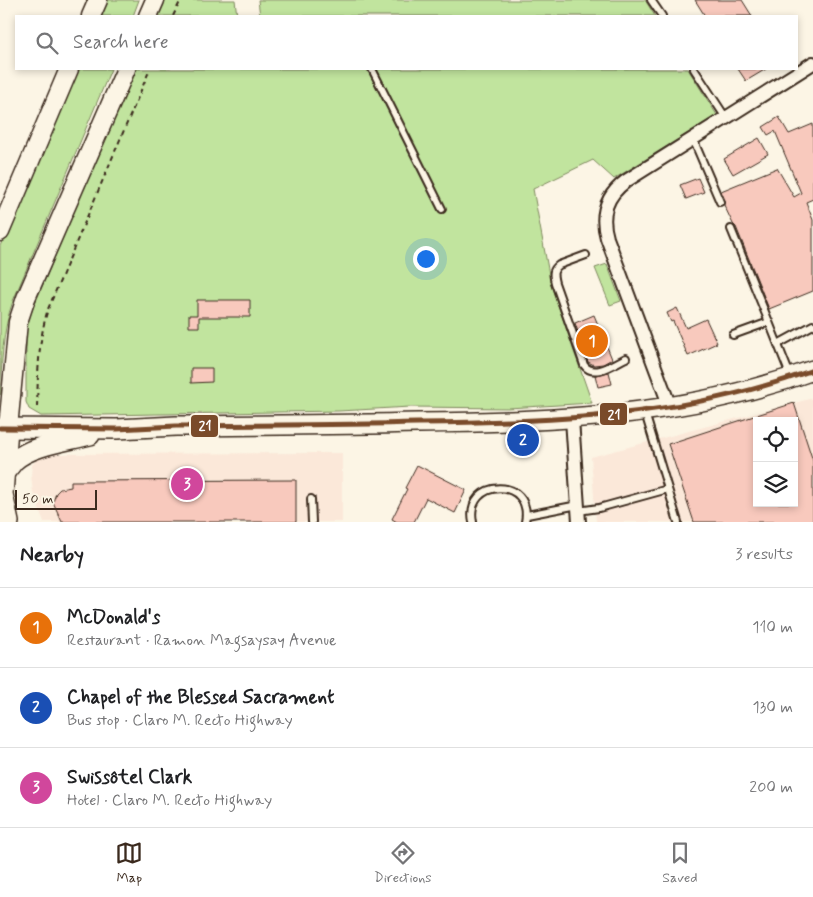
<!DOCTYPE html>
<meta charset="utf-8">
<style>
:root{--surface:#fff;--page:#f6f6f6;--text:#202124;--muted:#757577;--line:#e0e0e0;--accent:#3b2a1e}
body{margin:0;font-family:Mynerve,sans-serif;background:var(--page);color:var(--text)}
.controls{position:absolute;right:15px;bottom:15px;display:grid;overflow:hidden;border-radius:0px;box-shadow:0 2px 8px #0003}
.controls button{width:45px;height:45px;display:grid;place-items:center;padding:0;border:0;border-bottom:1px solid var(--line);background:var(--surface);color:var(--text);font:25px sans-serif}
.scale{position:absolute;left:15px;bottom:12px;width:82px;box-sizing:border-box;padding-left:5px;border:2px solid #3b2a1e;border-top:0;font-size:14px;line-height:18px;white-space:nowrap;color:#3b2a1e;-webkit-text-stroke:4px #fcf5e5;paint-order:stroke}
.you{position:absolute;left:425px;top:258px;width:18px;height:18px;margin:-12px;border:4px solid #fff;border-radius:50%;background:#1a73e8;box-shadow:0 0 0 8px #1a73e833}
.badge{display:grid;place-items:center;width:32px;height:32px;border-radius:50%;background:var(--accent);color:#fff;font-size:16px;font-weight:700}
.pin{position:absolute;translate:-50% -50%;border:2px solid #fff;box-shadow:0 1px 5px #0006}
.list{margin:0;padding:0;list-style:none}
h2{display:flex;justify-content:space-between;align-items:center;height:65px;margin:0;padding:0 20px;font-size:21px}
h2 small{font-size:16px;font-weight:400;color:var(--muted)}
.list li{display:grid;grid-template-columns:32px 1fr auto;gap:15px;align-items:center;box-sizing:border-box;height:80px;padding:0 20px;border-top:1px solid var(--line)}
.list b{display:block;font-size:19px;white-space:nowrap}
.list p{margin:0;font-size:16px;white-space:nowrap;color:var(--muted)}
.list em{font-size:16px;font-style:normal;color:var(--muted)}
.icon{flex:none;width:28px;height:28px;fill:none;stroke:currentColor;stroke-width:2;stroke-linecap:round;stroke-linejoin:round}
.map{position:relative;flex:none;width:813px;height:522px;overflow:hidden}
.search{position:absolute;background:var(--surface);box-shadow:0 2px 8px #0003;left:15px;right:15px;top:15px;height:55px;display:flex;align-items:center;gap:12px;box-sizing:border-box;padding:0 18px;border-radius:0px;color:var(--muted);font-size:19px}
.sheet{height:305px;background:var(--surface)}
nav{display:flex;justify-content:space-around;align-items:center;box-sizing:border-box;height:70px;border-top:1px solid var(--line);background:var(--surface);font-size:14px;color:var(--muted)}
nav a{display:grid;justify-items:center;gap:2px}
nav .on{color:var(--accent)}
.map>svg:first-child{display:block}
.built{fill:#fbe8d9;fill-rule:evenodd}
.green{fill:#c1e49e;stroke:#7e875e}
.building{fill:#f8c9bd;stroke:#3b2a1e;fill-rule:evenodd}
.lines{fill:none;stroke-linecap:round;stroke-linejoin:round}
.service-casing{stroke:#3b2a1e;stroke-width:10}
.minor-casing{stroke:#3b2a1e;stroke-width:16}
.secondary-casing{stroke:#3b2a1e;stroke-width:21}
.primary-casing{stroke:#3b2a1e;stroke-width:22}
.path{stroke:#3b2a1e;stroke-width:2;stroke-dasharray:5 4;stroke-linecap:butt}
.service{stroke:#fcf5e5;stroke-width:6}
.minor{stroke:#fcf5e5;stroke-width:12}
.secondary{stroke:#fcf5e5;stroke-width:18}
.primary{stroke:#fcf5e5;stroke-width:19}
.bus-1-casing{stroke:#fcf5e5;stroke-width:9}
.bus-1{stroke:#7a4b2a;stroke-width:5}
.line-badge{stroke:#fcf5e5;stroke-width:2}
.badge-label{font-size:14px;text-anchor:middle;font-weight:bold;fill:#fff}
</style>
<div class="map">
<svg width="813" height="522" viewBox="0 0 813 522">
<rect width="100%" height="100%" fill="#fcf5e5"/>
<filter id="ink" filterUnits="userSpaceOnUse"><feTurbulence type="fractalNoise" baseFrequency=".02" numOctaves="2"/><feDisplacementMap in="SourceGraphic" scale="10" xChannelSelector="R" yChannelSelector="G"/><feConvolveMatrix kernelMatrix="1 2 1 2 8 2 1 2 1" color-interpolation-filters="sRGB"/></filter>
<g filter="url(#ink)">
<g class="built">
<path d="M813 398V522H596L591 457ZM757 421H794V503H757Z"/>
<polygon points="342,453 342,522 44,522 33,493 31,475 32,465 36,460 43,456 54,454"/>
</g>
<g class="green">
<polygon points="104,0 139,0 133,16 97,16"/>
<polygon points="164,0 235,0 237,16 157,16"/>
<polygon points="258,0 645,0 655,16 260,16"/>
<path d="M75 69H111L13 301C2 331 2 363 0 395V246Z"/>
<polygon points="134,69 688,69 717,115 614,179 593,160 533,189 551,285 592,403 508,408 410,407 339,411 41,416 29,409 26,402 26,334 28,320"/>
<polygon points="607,264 621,301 610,305 595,268"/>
</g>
<g class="building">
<polygon points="695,0 742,0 752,16 705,16"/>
<polygon points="738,69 766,69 746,81"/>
<polygon points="779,117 789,134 813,124 813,199 806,202 813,220 813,291 769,309 736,227 733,224 724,205 725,200 721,191 777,168 794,197 801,193 775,131 768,135 763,127"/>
<polygon points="759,138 768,154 733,174 724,159"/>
<polygon points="698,178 704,192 686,199 680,185"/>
<polygon points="197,300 250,300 250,317 199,317 199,327 189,327 189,315 197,315"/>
<polygon points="677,308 686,328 706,319 717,343 688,356 673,321 671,322 667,313"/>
<polygon points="594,315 612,359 603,364 594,365 588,362 575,323"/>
<polygon points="191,368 212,368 212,382 191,383"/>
<polygon points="609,372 612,384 598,387 595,375"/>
<path d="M794 403 813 461V522H694L668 444ZM757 421H794V503H757Z"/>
<polygon points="417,465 466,490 455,513 426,498 414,522 397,522 392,519 407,489 405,488"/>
<polygon points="296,480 296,522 62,522 53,502 56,493 60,489 71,487 71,481"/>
</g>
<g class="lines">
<g class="service-casing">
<g id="service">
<polyline points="651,0 662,16"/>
<polyline points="372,69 442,209"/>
<polyline points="694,69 726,118"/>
<polyline points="693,139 720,202"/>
<polyline points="731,229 769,322"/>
<path d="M586 255 559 265C552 270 553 275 555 283L584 365C594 379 615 363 626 358"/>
<polyline points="733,335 769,322 790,375"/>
<polyline points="778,344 813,325"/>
<polyline points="645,413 678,522"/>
<polyline points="311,499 312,522"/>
<polyline points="578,511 599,508 668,489"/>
<polyline points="527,515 578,505"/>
<path d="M473 522C464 478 534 476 525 522"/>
</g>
</g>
<g class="minor-casing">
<g id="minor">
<path d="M670 407 607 238C600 214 606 196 626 181L813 63"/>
<polyline points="572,419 579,522"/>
</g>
</g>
<g class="secondary-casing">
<g id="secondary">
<polyline points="91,16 98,0"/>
<polyline points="148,16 155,0"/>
<polyline points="0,232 69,69"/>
<polyline points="8,428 18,322 26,298 126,69"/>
</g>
</g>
<g class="primary-casing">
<g id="primary">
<path d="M0 428 117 429 176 426C257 425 338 425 418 423 552 422 686 417 813 370"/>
<polyline points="8,428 3,494 9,522"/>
<path d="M4 473C8 469 11 465 14 461 31 445 68 441 90 435"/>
</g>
</g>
<g class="path">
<polyline points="173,16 181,0"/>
<path d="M37 407C38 374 38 341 48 309L150 69"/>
</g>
<use href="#service" class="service"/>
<use href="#minor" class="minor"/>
<use href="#secondary" class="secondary"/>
<use href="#primary" class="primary"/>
<g class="bus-1-casing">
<path id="bus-1" d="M0 428 117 429 176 426C257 425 338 425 418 423 552 422 686 417 813 370"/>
</g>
<use href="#bus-1" class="bus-1"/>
</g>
</g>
<g class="line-badge">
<rect x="599" y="402" width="29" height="24" rx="5" fill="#7a4b2a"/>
<rect x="190" y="414" width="29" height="24" rx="5" fill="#7a4b2a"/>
</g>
<g class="badge-label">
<text x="614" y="419">21</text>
<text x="205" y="430">21</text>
</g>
</svg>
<div class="controls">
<button><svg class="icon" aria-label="locate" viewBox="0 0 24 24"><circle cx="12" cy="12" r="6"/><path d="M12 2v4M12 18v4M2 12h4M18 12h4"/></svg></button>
<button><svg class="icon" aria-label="layers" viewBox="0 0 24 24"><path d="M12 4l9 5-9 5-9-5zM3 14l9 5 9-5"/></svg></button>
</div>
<div class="scale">50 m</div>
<div class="you"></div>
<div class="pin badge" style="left:592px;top:341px;background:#e8710a">1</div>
<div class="pin badge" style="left:523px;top:440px;background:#1a4fb4">2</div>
<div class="pin badge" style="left:187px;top:484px;background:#d1479c">3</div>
<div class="search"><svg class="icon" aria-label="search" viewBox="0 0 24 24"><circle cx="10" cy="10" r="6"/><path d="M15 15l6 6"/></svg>Search here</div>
</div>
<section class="sheet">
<h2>Nearby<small>3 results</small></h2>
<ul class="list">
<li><span class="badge" style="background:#e8710a">1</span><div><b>McDonald's</b><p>Restaurant · Ramon Magsaysay Avenue</p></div><em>110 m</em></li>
<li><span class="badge" style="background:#1a4fb4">2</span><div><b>Chapel of the Blessed Sacrament</b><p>Bus stop · Claro M. Recto Highway</p></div><em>130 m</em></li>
<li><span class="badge" style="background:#d1479c">3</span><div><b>Swissôtel Clark</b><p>Hotel · Claro M. Recto Highway</p></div><em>200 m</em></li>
</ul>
</section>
<nav>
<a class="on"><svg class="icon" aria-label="map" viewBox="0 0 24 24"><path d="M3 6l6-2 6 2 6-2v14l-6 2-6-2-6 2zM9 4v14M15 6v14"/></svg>Map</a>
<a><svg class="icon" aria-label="directions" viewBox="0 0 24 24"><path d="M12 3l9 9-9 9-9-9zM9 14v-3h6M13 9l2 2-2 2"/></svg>Directions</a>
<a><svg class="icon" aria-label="saved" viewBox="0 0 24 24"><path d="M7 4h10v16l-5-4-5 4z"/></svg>Saved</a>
</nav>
